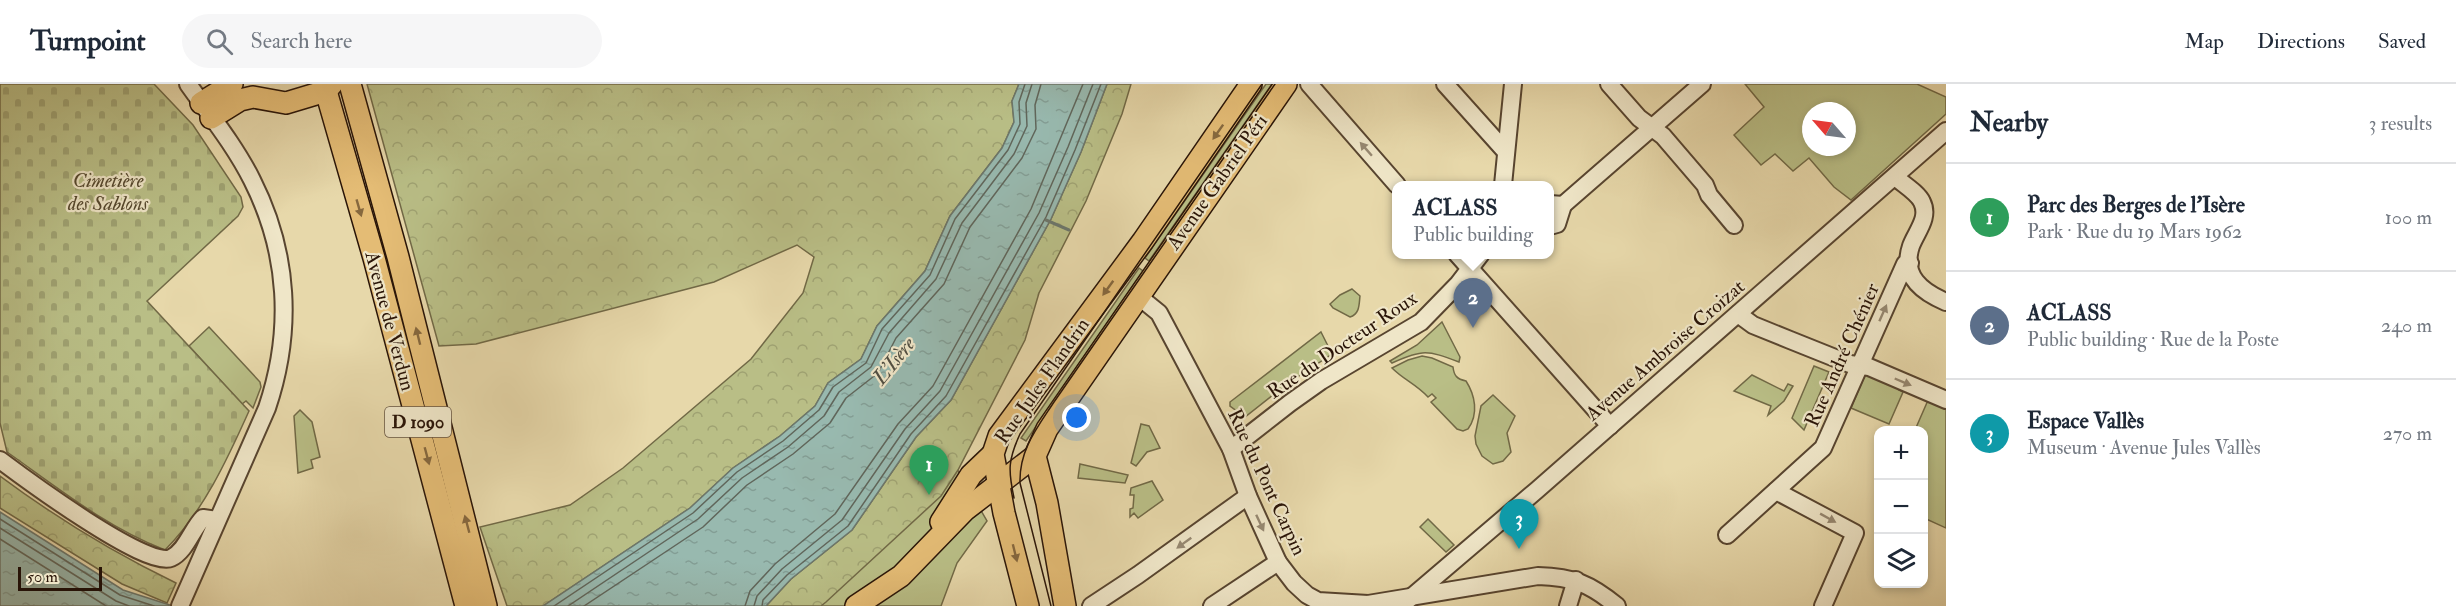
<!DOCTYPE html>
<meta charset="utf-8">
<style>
:root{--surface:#fff;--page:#f6f6f7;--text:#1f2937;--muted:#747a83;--line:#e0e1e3;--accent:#8f2418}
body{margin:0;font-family:"IM FELL Double Pica",serif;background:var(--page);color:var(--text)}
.controls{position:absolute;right:18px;bottom:18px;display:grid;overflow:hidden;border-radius:12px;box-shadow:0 3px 9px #0003}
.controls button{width:54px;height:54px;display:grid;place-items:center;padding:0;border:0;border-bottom:2px solid var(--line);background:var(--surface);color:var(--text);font:30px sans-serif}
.compass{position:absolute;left:1802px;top:18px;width:54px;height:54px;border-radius:50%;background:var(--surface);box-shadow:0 3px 9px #0003;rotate:298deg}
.scale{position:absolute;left:18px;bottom:15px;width:84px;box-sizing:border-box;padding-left:6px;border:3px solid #291407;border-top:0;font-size:16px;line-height:21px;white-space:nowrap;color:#291407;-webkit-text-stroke:4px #efe6c8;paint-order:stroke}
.you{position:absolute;left:1077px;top:334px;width:21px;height:21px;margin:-15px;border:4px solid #fff;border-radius:50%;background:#1a73e8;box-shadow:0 0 0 9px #1a73e833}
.badge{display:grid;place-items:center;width:39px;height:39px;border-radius:50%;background:var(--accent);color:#fff;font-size:20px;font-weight:700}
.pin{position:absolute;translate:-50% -50px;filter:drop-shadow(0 2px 3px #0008)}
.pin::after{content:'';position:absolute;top:32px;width:21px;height:18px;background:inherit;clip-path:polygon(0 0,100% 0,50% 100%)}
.popup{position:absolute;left:1392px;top:97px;width:162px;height:78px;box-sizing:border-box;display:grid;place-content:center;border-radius:12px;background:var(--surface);filter:drop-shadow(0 2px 4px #0005);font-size:20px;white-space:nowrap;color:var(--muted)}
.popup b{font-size:22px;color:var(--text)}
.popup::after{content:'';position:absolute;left:50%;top:100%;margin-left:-12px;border:12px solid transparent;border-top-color:var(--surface)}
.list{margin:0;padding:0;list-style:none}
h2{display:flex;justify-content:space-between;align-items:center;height:78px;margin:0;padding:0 24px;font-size:26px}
h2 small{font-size:20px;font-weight:400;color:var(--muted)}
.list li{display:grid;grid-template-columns:39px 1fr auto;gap:18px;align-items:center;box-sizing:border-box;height:108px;padding:0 24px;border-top:2px solid var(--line)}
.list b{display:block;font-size:22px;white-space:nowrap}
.list p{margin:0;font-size:20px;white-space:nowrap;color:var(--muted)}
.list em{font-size:20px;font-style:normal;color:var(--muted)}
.icon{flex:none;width:33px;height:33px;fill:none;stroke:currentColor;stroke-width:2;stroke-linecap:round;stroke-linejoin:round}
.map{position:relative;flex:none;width:1946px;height:522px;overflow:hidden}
header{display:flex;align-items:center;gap:36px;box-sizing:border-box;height:84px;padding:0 30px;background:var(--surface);border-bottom:2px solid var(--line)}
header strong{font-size:28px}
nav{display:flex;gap:33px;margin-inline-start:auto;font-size:21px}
.search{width:420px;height:54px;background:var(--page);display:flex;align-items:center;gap:15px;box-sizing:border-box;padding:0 21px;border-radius:33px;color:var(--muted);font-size:22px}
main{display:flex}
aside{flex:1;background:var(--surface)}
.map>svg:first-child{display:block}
.green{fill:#b9be86;stroke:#716946;stroke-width:1.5;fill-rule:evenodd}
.forest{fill:url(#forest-crowns);stroke:#716946;stroke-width:1.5}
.cemetery{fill:url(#cemetery-stones);stroke:#716946;stroke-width:1.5}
.water{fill:url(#water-ripples);stroke:#6c776c;stroke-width:1.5}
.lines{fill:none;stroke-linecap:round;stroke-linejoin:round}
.shore{stroke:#60665b;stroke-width:1.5}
.stream{stroke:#6c776c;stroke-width:3}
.minor-casing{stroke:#584530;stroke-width:20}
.major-casing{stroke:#291407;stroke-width:24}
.minor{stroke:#efe6c8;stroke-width:16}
.major{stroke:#e4bc75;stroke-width:21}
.tram{stroke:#291407;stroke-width:1.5}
.oneway{fill:#86683e}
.oneway2{fill:#968871}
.labels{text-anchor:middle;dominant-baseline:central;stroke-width:4.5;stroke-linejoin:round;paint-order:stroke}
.shield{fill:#efe6c8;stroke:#645341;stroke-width:1.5}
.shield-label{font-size:18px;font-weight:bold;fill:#291407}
.park-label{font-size:20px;font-style:italic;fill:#54472d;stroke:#efe6c8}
.street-label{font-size:20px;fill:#291407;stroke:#efe6c8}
.water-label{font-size:21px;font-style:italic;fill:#504e42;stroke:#efe6c8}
</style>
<header>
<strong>Turnpoint</strong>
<div class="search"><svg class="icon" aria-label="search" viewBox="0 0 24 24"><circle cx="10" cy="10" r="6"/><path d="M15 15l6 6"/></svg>Search here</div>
<nav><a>Map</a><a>Directions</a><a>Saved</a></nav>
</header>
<main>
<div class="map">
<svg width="1946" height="522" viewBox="0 0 1946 522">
<defs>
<pattern id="forest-crowns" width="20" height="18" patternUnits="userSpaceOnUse" patternTransform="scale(1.5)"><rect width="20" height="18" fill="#b9be86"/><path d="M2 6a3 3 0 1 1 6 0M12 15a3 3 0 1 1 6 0" fill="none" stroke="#9fa272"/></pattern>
<pattern id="cemetery-stones" width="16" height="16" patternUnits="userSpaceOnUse" patternTransform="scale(1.5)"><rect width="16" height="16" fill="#b9be86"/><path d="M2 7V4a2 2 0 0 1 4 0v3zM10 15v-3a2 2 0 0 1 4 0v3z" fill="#9fa272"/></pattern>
<pattern id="water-ripples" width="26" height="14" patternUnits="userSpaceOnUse" patternTransform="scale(1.5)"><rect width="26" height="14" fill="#98b9af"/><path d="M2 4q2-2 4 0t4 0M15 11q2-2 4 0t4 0" fill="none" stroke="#839e95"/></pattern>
</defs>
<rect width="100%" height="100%" fill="#e7d8aa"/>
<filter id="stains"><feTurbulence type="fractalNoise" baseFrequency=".00333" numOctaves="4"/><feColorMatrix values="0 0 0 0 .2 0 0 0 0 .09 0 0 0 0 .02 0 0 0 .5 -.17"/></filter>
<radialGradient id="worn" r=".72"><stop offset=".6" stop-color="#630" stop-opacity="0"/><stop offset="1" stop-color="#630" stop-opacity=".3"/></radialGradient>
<g class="green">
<polygon points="1266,0 1272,0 1149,177 1145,174"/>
<path d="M1745 0H1917L1946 13V30L1851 116 1834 103 1809 74 1793 87 1775 70 1761 81 1734 51 1764 23ZM1811 27H1847V63H1811Z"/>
<polygon points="1139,184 1143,187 1026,357 1021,354"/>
<path d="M1352 205 1360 212C1359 220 1360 230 1350 233L1333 224 1330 220 1340 211Z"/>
<path d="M1442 238 1460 273 1459 278C1427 266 1423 265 1392 279L1390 277 1417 261Z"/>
<polygon points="209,243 260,298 261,303 253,324 246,317 242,320 189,262"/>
<polygon points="1321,248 1332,270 1287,300 1245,333 1230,322 1230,318"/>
<path d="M1422 272 1432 274 1453 283C1454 292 1457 295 1466 297 1475 311 1479 330 1468 345L1463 347 1457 345 1431 318 1436 314 1432 310 1428 313C1416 300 1404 296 1392 284L1408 276Z"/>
<polygon points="1814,282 1829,288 1804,346 1792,334"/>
<polygon points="1866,289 1901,303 1899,306 1903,308 1889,340 1851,324"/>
<polygon points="1752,291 1784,307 1788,300 1793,302 1784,317 1768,331 1771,322 1734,307"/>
<polygon points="1493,311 1515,332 1507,349 1511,368 1503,377 1493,380 1482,372 1476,360 1475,352 1481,322"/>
<polygon points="1929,314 1946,321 1946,444 1924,434 1924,346 1915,346"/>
<polygon points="300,326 312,338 320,373 311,376 313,384 298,389 294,332"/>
<polygon points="1141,340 1149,342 1160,364 1147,368 1136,382 1131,379"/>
<polygon points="934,345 987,437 957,479 941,522 775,522 864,442"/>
<polygon points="1080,380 1128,391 1125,399 1078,394"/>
<polygon points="1152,397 1163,416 1138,434 1134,429 1130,433 1130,425 1133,424 1134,411 1130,411 1131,404"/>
<polygon points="1428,435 1454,461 1446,468 1420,443"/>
</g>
<g class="forest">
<polygon points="367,0 1019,0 1012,17 1014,38 1002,64 950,132 925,187 877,242 861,275 828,299 815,322 780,352 733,384 690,424 543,522 507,522 480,443 570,421 623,384 751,275 803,209 814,173 797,161 714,198 476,260 439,262"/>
<polygon points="1107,0 1131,0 1122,30 1086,117 1039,209 1025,256 958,386 941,412 826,518 821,522 766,522 791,495 852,446 916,353 951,316 1051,135 1081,68"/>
<path d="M0 392C55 433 114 469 176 499L167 519 122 500 0 424Z"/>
</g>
<path class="cemetery" d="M0 0H154L193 41 241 113 243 123 238 132 147 217 249 327C227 376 203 428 165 466 106 443 58 404 7 368L0 339Z"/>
<g class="water">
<polygon points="1019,0 1107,0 1081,68 1051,135 951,316 916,353 852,446 791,495 766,522 543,522 690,424 733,384 780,352 815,322 828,299 861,275 877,242 925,187 950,132 1002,64 1014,38 1012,17"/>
<polygon points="0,428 123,506 173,522 0,522"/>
</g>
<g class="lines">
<g class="shore">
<polyline points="0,435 120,511 154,522"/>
<polyline points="0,444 116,517 129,522"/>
<polyline points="0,455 106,522"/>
<polyline points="554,522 693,429 737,388 783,357 819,326 833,303 866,279 882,245 930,191 955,135 1008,66 1020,40 1019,18 1025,0"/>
<polyline points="568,522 698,435 742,394 788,363 824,332 839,308 871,283 889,249 936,195 962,139 1014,70 1027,42 1026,19 1032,0"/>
<polyline points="584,522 703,443 747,401 793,370 830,339 846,314 878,289 896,254 944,200 970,143 1022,74 1036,45 1035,21 1041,0"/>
<polyline points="745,522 750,507 775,480 835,430 898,340 933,302 1031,125 1083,0"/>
<polyline points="754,522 757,512 782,485 842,436 905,345 940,307 1039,129 1068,63 1093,0"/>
<polyline points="762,522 763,516 787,491 848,442 911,350 946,312 1046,133 1075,66 1101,0"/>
</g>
<polyline class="stream" points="1046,136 1069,146"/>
<g class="minor-casing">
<g id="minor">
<polyline points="1309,0 1397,101"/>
<polyline points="1445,0 1506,68"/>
<polyline points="1609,0 1639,34 1663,52 1705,101 1709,111 1734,141"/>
<path d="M1895 93C1903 100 1918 109 1922 118 1930 134 1916 148 1911 162 1901 192 1922 208 1946 218"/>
<polyline points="1503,101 1513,0"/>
<polyline points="1550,120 1563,121 1557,140 1550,142"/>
<polyline points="1563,121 1702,0"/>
<polyline points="1457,170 1610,342"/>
<path d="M1138 212 1159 229 1231 365 1248 412 1278 478 1294 499 1307 511 1318 517 1368 520 1538 492C1574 493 1590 500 1617 522"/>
<polyline points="1738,230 1753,241 1790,256 1850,280 1869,283 1946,316"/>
<polyline points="1231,365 1290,319 1321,297 1421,238 1458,200 1481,170"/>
<path d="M0 376C24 394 147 485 171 474 186 467 192 445 203 434L217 436"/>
<polyline points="1776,407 1855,449 1823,522"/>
<polyline points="1727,451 1823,364 1905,180 1910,179"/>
<path d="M180 522 267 324C293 247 289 169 252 96 235 62 210 31 188 0"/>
<polyline points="1091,522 1138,491 1248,412"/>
<polyline points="1212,522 1278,478"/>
<polyline points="1401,522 1537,406 1946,47"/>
<polyline points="1568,522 1576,496"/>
</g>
</g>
<g class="major-casing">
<g id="major">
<polyline points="324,0 374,174 466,522"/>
<polyline points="350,0 398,173 486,522"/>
<polyline points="201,19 232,0"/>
<polyline points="211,34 240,16 253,13 286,19 326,7 332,0"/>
<polyline points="941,438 971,391 993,370"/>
<polyline points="856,522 901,492 965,426 1035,372"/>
<polyline points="1028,522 1004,429 993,370 999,352 1143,157 1251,0"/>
<polyline points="1065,522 1047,419 1035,372 1047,345 1286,0"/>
</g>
</g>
<use href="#minor" class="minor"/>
<use href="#major" class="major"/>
<g class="tram">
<path d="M1014 414C1008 386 1008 376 1020 350L1262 0"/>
<path d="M1051 522 1020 399C1019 366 1037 344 1054 318L1275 0"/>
</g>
</g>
<defs><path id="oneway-solid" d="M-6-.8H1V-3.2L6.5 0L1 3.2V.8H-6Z" transform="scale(1.5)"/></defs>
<g class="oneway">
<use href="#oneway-solid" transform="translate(1218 48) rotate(125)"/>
<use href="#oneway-solid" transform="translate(359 124) rotate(74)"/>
<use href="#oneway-solid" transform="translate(1108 204) rotate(126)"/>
<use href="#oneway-solid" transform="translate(418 252) rotate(-104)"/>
<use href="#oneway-solid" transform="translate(427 372) rotate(75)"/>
<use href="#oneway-solid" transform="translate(467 440) rotate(-105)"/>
<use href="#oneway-solid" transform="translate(1015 469) rotate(76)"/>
</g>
<g class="oneway2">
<use href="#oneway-solid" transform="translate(1366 65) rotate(-131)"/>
<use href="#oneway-solid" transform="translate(1883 229) rotate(-66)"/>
<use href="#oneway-solid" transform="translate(1903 298) rotate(23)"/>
<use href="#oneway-solid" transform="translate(1828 434) rotate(29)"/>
<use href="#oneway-solid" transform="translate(1260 439) rotate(65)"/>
<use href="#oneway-solid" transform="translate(1184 459) rotate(144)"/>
</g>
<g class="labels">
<rect class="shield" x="385" y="323" width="66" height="30" rx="4.5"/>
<g class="shield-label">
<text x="418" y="338">D 1090</text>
</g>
<g class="park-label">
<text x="108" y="96">Cimetière<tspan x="108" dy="23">des Sablons</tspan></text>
</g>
<g class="street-label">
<text transform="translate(1217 98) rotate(-55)">Avenue Gabriel Péri</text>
<text transform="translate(390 237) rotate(75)">Avenue de Verdun</text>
<text transform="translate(1342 261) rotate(-34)">Rue du Docteur Roux</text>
<text transform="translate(1665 266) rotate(-41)">Avenue Ambroise Croizat</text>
<text transform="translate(1842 271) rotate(-66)">Rue André Chénier</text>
<text transform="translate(1042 297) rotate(-55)">Rue Jules Flandrin</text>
<text transform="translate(1267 398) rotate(65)">Rue du Pont Carpin</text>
</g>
<g class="water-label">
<text transform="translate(894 277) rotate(-51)">L'Isère</text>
</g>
</g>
<rect width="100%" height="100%" filter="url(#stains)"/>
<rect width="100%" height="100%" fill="url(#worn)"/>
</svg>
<div class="controls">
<button>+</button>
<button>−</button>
<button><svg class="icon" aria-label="layers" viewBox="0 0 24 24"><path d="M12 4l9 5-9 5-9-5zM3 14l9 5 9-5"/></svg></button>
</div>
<svg class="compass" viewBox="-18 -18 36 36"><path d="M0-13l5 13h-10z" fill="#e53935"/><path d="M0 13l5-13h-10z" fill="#747a83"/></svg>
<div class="scale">50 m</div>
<div class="you"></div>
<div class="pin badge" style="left:929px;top:411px;background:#2e9e5b">1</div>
<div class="pin badge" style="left:1473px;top:244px;background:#5c6f8a">2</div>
<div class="popup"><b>ACLASS</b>Public building</div>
<div class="pin badge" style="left:1519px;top:465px;background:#0f9aa8">3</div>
</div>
<aside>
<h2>Nearby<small>3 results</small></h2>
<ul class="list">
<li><span class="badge" style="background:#2e9e5b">1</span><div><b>Parc des Berges de l'Isère</b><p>Park · Rue du 19 Mars 1962</p></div><em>100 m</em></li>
<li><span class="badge" style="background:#5c6f8a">2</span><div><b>ACLASS</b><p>Public building · Rue de la Poste</p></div><em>240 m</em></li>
<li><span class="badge" style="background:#0f9aa8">3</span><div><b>Espace Vallès</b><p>Museum · Avenue Jules Vallès</p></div><em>270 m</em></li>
</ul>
</aside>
</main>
